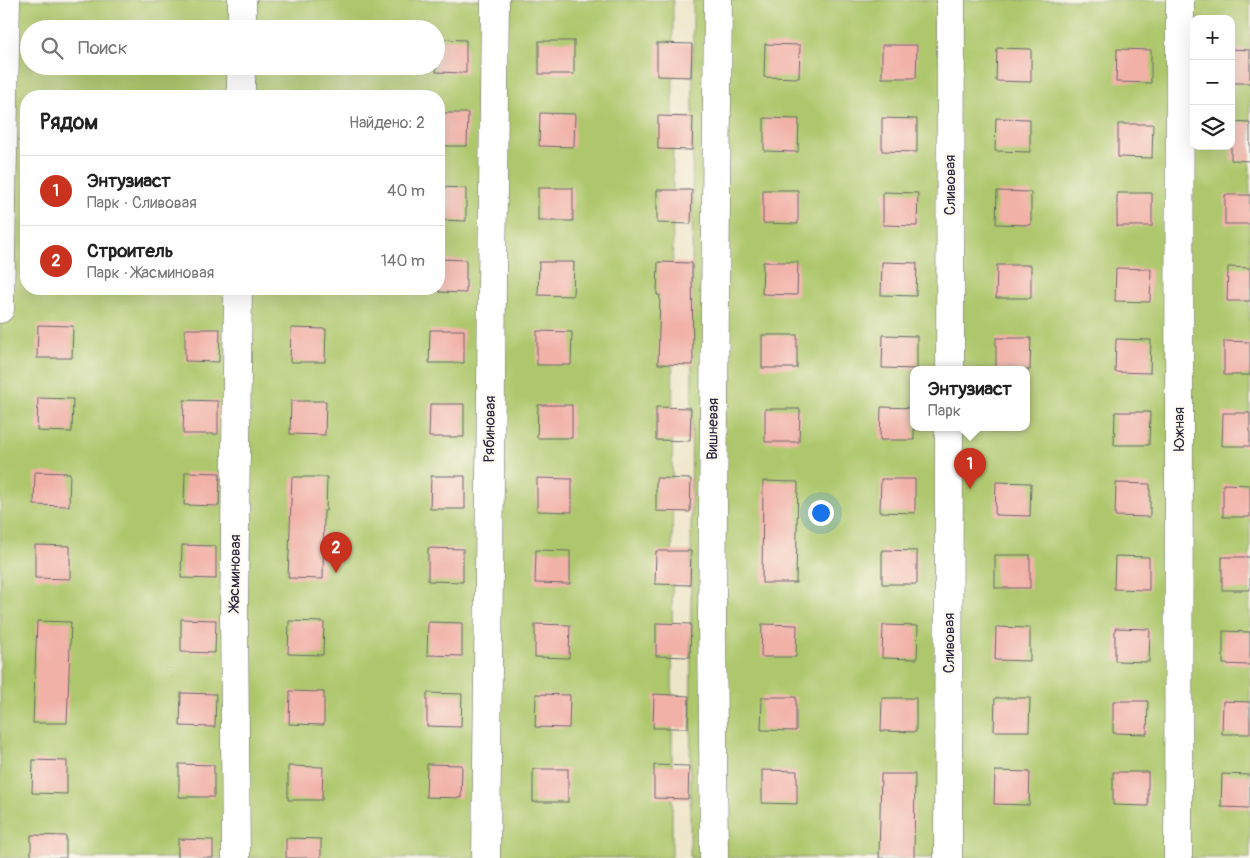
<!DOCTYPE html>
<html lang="ru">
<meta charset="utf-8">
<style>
:root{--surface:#fff;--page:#f6f6f6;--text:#222;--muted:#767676;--line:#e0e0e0;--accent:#c8321e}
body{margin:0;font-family:Pangolin,sans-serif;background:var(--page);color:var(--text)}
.controls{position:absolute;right:15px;top:15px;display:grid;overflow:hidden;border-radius:10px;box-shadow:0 5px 20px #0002}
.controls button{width:45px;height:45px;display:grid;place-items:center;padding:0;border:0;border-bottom:1px solid var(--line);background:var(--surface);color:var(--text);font:25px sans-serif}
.you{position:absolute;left:820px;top:512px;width:18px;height:18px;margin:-12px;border:4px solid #fff;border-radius:50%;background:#1a73e8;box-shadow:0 0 0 8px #1a73e833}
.badge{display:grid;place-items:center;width:32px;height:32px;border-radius:50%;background:var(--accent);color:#fff;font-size:16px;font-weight:700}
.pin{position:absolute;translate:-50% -41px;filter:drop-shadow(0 1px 2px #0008)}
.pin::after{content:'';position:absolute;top:26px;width:18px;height:15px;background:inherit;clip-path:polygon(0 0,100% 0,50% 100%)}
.popup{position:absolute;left:910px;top:366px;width:120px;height:65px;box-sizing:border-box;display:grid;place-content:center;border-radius:10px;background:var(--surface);filter:drop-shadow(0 1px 4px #0005);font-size:16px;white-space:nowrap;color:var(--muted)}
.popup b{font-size:19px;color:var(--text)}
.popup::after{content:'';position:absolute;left:50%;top:100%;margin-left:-10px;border:10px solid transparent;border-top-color:var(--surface)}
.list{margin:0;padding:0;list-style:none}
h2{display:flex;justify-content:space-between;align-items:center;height:65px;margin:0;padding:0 20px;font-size:21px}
h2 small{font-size:16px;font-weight:400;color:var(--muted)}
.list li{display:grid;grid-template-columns:32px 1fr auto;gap:15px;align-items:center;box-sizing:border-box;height:70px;padding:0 20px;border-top:1px solid var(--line)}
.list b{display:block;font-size:19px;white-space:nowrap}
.list p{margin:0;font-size:16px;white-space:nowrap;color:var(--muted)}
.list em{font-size:16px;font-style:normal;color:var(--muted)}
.icon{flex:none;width:28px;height:28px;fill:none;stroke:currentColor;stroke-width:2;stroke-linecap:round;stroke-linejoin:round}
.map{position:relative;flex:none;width:1250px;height:858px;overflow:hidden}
.search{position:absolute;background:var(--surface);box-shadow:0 5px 20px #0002;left:20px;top:20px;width:425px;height:55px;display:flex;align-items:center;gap:12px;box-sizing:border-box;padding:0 18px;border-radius:28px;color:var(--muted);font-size:19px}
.panel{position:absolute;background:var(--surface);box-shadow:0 5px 20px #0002;left:20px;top:90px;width:425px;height:205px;border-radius:20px}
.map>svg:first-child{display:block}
.green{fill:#aec76c;stroke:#687454;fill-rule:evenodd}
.building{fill:#f1b1a7}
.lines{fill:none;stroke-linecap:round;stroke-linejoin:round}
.minor-casing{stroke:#69666c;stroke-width:29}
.minor{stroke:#fff;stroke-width:28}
.labels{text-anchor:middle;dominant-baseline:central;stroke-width:4;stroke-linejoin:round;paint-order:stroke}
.street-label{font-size:15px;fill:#22223b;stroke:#fbf7ec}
</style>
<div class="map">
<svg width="1250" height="858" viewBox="0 0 1250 858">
<rect width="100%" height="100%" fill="#fbf7ec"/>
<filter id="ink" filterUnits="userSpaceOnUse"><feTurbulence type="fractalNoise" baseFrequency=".02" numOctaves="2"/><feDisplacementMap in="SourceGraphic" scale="10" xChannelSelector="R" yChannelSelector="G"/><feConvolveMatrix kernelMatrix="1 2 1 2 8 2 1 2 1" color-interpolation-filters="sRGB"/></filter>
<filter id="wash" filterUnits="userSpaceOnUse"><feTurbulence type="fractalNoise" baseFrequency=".0096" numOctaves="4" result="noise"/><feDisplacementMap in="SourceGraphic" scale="20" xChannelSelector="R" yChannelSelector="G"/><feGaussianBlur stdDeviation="1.12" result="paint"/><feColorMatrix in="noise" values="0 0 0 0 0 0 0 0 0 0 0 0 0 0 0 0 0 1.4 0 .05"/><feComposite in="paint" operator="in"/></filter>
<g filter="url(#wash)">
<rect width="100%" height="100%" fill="#ede5c7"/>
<g class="green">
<path d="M0 0H673L672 858H0ZM29 29H436V66H29ZM26 96H439V289H26Z"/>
<path d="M693 0H1250V858H690ZM1194 19H1231V146H1194ZM914 370H1026V428H914Z"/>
</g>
<g id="blocks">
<g class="building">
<polygon points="436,39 466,40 466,73 436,72"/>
<rect x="539" y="41" width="35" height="33"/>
<polygon points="657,43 692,44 691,77 657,76"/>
<polygon points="765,44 800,45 799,78 764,77"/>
<polygon points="882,45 917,45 916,78 882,78"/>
<polygon points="997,48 1031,49 1031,82 996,81"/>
<polygon points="1117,49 1151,50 1151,83 1116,82"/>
<polygon points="1231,49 1250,50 1250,83 1231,83"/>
<polygon points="439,113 468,113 467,146 439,146"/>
<polygon points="540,113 575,114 574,147 539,146"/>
<polygon points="658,116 693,117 692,150 658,149"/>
<polygon points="764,118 799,119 798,152 764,151"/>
<polygon points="882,118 917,119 917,152 882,151"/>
<polygon points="996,118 1030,119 1030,152 995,151"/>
<polygon points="1231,122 1250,123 1250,161 1231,160"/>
<polygon points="1118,124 1153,124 1152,158 1118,157"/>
<polygon points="439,187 466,188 466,221 439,220"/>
<rect x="538" y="188" width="35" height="33"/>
<polygon points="657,190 692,190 691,224 657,223"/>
<polygon points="763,190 798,190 798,224 763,223"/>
<polygon points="997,191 1031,192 1031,225 996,224"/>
<polygon points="883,192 918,193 917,226 883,225"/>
<rect x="1117" y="193" width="35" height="33"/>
<rect x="1225" y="195" width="25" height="29"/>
<polygon points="439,259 466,260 466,293 439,292"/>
<polygon points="539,262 574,262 573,296 538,295"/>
<polygon points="658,262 692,263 693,365 658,364 660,295 657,295"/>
<polygon points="763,262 798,262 797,295 762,294"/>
<polygon points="882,262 917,263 916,296 881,295"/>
<polygon points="997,265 1031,265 1031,298 996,298"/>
<polygon points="1228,267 1250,268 1250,301 1227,301"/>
<polygon points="1116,268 1151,269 1150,302 1115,301"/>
<polygon points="38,325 73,326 72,358 37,358"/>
<polygon points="291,328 326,329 325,362 290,362"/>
<polygon points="185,329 220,329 219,362 185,361"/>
<polygon points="430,330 464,330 464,363 429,363"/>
<polygon points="537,331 572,332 571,365 537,365"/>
<rect x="762" y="335" width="35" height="33"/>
<polygon points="883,335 917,336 917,369 882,368"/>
<polygon points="996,338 1031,338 1030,370 996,370"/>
<polygon points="1116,339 1151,340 1150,373 1115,372"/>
<polygon points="1224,341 1250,342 1250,375 1224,375"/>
<polygon points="38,398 73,399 72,432 37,431"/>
<polygon points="184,400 218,401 218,434 183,434"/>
<polygon points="291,401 326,401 325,435 290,434"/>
<polygon points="430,404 464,404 464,437 429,437"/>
<polygon points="538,405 572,405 572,438 537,438"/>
<polygon points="656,407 691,408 690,441 656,440"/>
<polygon points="881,407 914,408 914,440 880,440"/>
<polygon points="765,409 800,409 799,442 765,442"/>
<polygon points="1115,412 1150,412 1149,445 1114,445"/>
<polygon points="1223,413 1250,413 1250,446 1222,446"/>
<polygon points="35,472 70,473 69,506 34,505"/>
<polygon points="185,472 220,473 219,506 184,505"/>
<polygon points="431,476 465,476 465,509 430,509"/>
<polygon points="292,477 327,477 326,511 324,511 323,579 288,578"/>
<polygon points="537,478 572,479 572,512 537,511"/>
<polygon points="656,478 691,479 690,512 656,511"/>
<polygon points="881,479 915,479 915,513 880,512"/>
<polygon points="763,481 798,482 796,583 762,583"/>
<polygon points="996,482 1031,483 1030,516 995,515"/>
<polygon points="1116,483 1150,484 1150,517 1115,516"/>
<polygon points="1223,484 1250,485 1250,517 1223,517"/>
<polygon points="35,545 70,546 70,579 35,578"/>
<polygon points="182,545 216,546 216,579 181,578"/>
<polygon points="428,548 463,549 463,582 428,581"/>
<polygon points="536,550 570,551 570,584 535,583"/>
<polygon points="882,550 917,551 917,584 882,584"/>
<polygon points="656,551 691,551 690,585 655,584"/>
<rect x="995" y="555" width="35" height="33"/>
<polygon points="1115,556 1149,557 1149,590 1114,589"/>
<rect x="1222" y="557" width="28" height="33"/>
<polygon points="181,619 216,620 215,653 181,652"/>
<polygon points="37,621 71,622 67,723 33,723"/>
<polygon points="289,621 324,622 323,655 288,654"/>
<polygon points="428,622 462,623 462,656 427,655"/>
<polygon points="656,623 691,624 690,657 656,656"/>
<polygon points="535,624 570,625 569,658 535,657"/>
<polygon points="762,624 797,625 796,657 761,657"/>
<polygon points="883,625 918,626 917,659 882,658"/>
<polygon points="996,627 1030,628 1030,661 995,660"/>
<polygon points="1115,628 1150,629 1149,662 1115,661"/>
<polygon points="1223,631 1250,632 1250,665 1223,664"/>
<polygon points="290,691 324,692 324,725 289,724"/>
<polygon points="181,693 216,694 215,727 180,726"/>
<polygon points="427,693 462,694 461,727 427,726"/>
<polygon points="536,694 570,695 569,728 535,727"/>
<polygon points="654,694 689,696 688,728 653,728"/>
<polygon points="762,697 796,697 796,731 761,730"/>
<polygon points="882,698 916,698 916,732 881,731"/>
<polygon points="995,698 1030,698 1029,731 994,731"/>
<polygon points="1113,701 1148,701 1147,734 1113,733"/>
<polygon points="1223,701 1250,702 1250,734 1222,734"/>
<polygon points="33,760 67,761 67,794 32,793"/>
<polygon points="179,764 214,765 214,797 179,797"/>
<polygon points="427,764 462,765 461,798 426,797"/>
<polygon points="654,765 689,766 688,799 654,798"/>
<polygon points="288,766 323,767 322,800 288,800"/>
<rect x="533" y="769" width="35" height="33"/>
<polygon points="762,770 797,771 797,804 762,803"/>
<polygon points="995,771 1030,772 1029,805 994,804"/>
<polygon points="1113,772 1148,772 1148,806 1113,805"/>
<polygon points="881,774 915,774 914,858 879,858"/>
<polygon points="1222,774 1250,775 1250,808 1221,807"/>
<polygon points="31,835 66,836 66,858 31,858"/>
<polygon points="286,838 321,839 321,858 286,858"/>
<polygon points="178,839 213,840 213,858 178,858"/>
</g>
</g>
</g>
<g filter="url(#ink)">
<use href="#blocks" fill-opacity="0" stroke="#69666c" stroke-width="1"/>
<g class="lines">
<g class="minor-casing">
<g id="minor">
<polyline points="242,29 242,0"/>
<polyline points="241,96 241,66"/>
<polyline points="0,309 6,0"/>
<polyline points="950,370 951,0"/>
<polyline points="236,858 234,613 238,289"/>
<polyline points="486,858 495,0"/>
<polyline points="714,858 712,614 718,0"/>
<polyline points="948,858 949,428"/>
<polyline points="1178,858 1180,0"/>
</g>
</g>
<use href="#minor" class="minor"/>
</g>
</g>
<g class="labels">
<g class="street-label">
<text transform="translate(950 185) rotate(-90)">Сливовая</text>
<text transform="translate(490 429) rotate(-89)">Рябиновая</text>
<text transform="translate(713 429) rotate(-89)">Вишневая</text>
<text transform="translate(1179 429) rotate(-90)">Южная</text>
<text transform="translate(235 573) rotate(-89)">Жасминовая</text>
<text transform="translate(949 643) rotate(-90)">Сливовая</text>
</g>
</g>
</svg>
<div class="controls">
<button>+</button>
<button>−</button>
<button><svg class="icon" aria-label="layers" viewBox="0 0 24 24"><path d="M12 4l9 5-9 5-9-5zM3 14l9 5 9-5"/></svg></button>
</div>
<div class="you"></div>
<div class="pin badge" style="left:970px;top:489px">1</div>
<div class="popup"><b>Энтузиаст</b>Парк</div>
<div class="pin badge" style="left:336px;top:573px">2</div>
<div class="search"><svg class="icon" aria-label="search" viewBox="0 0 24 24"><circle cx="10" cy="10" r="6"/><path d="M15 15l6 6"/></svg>Поиск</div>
<section class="panel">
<h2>Рядом<small>Найдено: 2</small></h2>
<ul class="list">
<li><span class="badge">1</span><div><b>Энтузиаст</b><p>Парк · Сливовая</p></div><em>40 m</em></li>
<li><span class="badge">2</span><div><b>Строитель</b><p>Парк · Жасминовая</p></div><em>140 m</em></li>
</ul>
</section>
</div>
